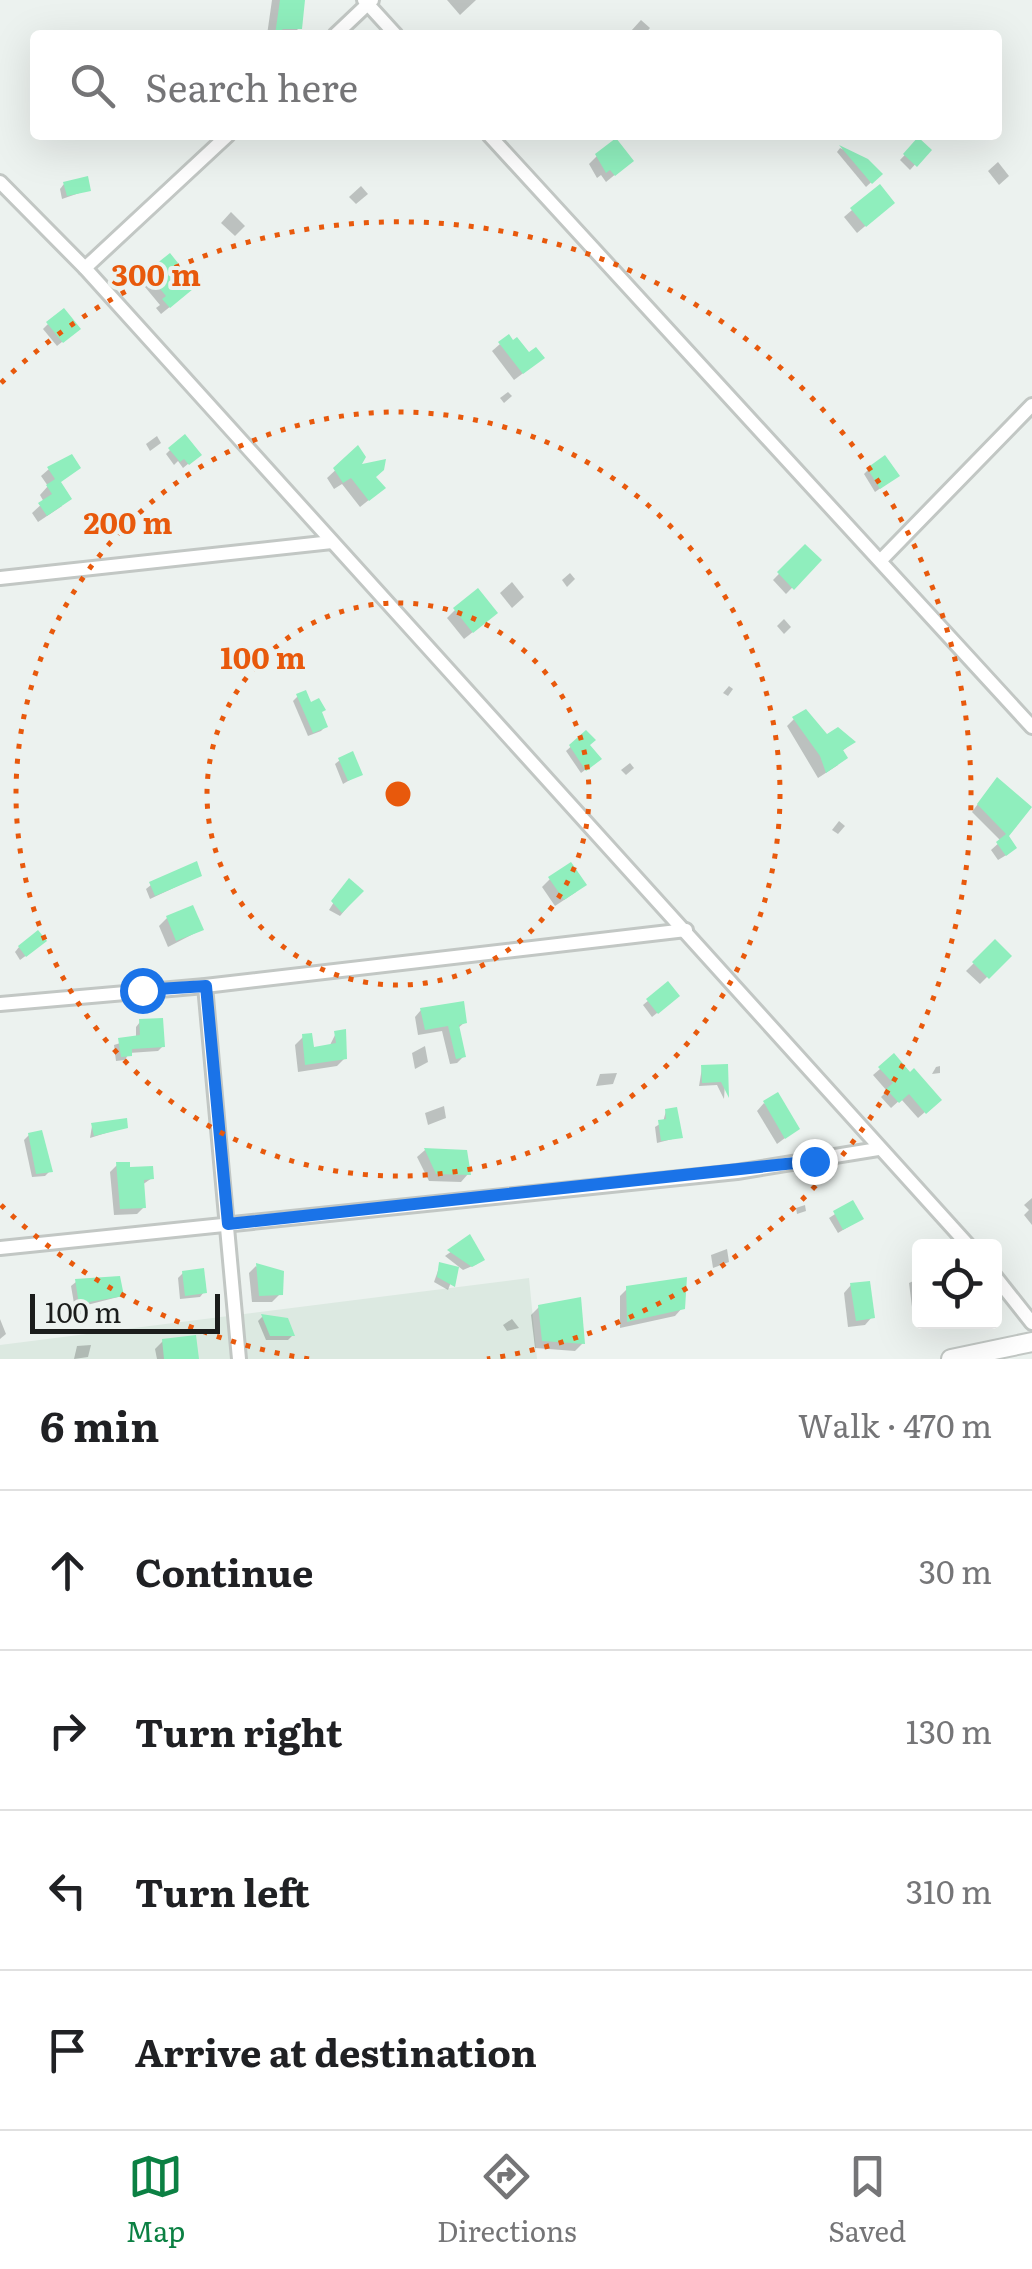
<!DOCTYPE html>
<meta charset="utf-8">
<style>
:root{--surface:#fff;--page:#f6f6f6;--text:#202124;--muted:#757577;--line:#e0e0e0;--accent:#0b8043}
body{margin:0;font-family:Literata,serif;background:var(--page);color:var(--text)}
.controls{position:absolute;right:30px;bottom:30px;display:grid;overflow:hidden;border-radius:10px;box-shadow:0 10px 40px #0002}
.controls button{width:90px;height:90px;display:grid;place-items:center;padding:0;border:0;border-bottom:2px solid var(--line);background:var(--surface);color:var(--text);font:50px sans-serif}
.scale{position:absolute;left:30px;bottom:25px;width:190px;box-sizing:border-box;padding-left:10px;border:5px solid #1b1d1c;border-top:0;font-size:28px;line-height:35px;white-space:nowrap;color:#1b1d1c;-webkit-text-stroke:8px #ecf2ef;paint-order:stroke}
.stop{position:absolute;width:30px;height:30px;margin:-22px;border:8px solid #1a73e8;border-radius:50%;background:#fff}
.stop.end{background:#1a73e8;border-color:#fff;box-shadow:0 2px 10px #0008}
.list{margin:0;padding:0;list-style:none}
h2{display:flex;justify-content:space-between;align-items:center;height:130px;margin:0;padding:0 40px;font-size:42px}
h2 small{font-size:32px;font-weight:400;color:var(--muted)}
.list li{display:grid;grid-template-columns:65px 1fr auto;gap:30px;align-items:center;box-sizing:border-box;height:160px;padding:0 40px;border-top:2px solid var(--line)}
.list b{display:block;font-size:38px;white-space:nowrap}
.list em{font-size:32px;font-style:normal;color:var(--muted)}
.icon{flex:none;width:55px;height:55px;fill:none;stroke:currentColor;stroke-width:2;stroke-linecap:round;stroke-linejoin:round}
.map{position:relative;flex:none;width:1032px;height:1359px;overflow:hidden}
.search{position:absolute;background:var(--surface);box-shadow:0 10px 40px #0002;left:30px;right:30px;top:30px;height:110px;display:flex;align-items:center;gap:25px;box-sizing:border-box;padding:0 35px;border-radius:10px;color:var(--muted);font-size:38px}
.sheet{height:770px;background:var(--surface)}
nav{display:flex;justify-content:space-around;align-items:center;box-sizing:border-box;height:140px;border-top:2px solid var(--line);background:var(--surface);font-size:28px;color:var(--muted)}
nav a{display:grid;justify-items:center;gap:5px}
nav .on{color:var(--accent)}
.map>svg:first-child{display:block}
.built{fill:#dce9e1}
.shadow{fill:#0003}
.building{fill:#8feebd}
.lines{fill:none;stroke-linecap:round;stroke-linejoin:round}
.minor-casing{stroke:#c2c7c4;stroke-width:18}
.secondary-casing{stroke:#c2c7c4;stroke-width:22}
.minor{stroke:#fff;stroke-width:12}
.secondary{stroke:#fff;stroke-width:18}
.route{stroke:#1a73e8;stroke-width:12}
.ring{fill:none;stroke:#e8590c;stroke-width:5;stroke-dasharray:5 10}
.centre{fill:#e8590c;stroke:#ecf2ef;stroke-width:5}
.ring-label{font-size:30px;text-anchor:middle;font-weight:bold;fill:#e8590c;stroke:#ecf2ef;stroke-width:8;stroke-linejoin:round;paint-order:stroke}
</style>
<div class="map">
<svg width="1032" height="1359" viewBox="0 0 1032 1359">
<rect width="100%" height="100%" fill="#ecf2ef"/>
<polygon class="built" points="529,1278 537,1359 0,1359 0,1345"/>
<g class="shadow">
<polygon points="272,0 302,0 299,28 292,35 267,35"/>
<polygon points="447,0 476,0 460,15"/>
<polygon points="641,20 650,28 644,35 635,35 631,31"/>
<polygon points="918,141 928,150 910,170 900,160"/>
<polygon points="840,148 867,161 880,174 866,187 837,152"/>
<polygon points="597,156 623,168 606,182 601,175 597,178 589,164"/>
<polygon points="998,162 1009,176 999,185 988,171"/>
<polygon points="64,184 88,190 62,199 60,189"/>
<polygon points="361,186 368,194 356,204 349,197"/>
<polygon points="852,210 884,210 857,233 844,217"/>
<polygon points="231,212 245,226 235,236 221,223"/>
<polygon points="171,267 182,297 161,314 156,308 160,305 140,281 148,274"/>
<polygon points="48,324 73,333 57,346 43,329"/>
<polygon points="500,344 534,365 514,380 492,351"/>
<polygon points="508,392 512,396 504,403 500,398"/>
<polygon points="157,436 161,443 150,451 146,444"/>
<polygon points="358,449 357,467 373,477 375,495 360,507 342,484 334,489 327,478"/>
<polygon points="170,450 194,459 183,468 178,461 174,465 166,454"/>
<polygon points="49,469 59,483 62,506 38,522 32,513 44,502 40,495 48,486 41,476"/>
<polygon points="868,470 892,480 875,492 864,474"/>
<polygon points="805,547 819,560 786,594 773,580"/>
<polygon points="570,573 575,579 567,587 562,580"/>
<polygon points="512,582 524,597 512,608 500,593"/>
<polygon points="455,610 488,620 464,639 447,618"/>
<polygon points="784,619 791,627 784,634 777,626"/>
<polygon points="729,686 733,689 728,696 723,693"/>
<polygon points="298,696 319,713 325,727 321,731 308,736 293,701"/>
<polygon points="794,719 826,737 852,743 841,752 838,765 818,778 787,726"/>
<polygon points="586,733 594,763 581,773 566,751"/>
<polygon points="340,760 360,774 343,784 335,764"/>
<polygon points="630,763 634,768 626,775 621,770"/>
<polygon points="991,786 1030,808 1006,835 1008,854 998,860 991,850 1001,841 972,812"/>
<polygon points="839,821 845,826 838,834 832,830"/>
<polygon points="199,876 150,899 146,889 151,885"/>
<polygon points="550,879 576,892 555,906 542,887"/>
<polygon points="344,886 361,891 340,916 329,910"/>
<polygon points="167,918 201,930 168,947 159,926"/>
<polygon points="995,942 1008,956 980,984 966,971"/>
<polygon points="39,946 20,960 15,952 19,947"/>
<polygon points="667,985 672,1001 652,1017 643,1005"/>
<polygon points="421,1010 465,1022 457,1029 464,1056 457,1063 450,1064 442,1031 418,1035 415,1017"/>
<polygon points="140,1022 163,1046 158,1051 129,1053 125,1060 116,1061 114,1045 136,1038 136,1027"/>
<polygon points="336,1033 345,1058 337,1066 298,1072 295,1045 303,1037 312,1050 329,1047"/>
<polygon points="425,1046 428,1062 415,1069 412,1053"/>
<polygon points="894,1057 939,1100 918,1118 901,1099 891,1108 881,1097 887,1091 873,1075"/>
<polygon points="940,1066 940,1073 932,1074 936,1067"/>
<polygon points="726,1067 724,1099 717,1085 699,1086 702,1068"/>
<polygon points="617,1073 613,1084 596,1086 600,1074"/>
<polygon points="764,1103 797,1129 777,1144 757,1111"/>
<polygon points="444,1106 446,1118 428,1125 425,1113"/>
<polygon points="666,1111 680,1137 657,1143 655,1127 663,1122"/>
<polygon points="92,1126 125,1127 90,1138"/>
<polygon points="29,1135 50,1171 45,1176 32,1177 24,1140"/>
<polygon points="425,1150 465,1152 468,1174 461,1182 429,1181 417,1157"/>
<polygon points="117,1165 152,1178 142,1185 144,1207 137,1214 114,1215 110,1172"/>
<polygon points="1032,1198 1032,1197 1032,1225 1024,1215 1029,1210 1024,1205"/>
<polygon points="852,1203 861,1219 838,1233 829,1218"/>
<polygon points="805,1205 806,1211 797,1214 796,1208"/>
<polygon points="470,1238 477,1264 463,1270 445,1256"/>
<polygon points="727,1249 729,1262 713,1268 711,1255"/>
<polygon points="440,1265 456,1269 448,1290 434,1282"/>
<polygon points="256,1266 280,1294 272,1302 252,1302 249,1273"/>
<polygon points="183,1273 204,1292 200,1297 180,1299 178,1278"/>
<polygon points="920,1278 920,1306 912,1307 909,1283"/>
<polygon points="76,1282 122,1296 87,1305 83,1314 76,1315 71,1286"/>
<polygon points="851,1285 872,1317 865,1325 848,1327 844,1293"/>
<polygon points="628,1288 683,1307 675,1316 620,1328 620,1296"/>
<polygon points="539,1307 583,1343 575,1351 535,1348 531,1315"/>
<polygon points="262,1317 287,1321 292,1336 288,1340 266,1340 258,1321"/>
<polygon points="0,1319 6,1334 0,1339"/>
<polygon points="512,1319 519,1328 507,1331 503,1325"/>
<polygon points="163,1341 197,1359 157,1359 155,1349"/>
<polygon points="91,1345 88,1357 74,1359 77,1346"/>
</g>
<g class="building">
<polygon points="280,0 305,0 302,29 283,29 275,35"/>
<polygon points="918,137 932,150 917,167 903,154"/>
<polygon points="616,138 634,161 615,176 610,170 606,173 595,154"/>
<polygon points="839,145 868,159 883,174 872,184"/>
<polygon points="88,176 91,191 67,196 63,182"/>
<polygon points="880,184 895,203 866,227 850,208"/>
<polygon points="170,253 178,263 174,267 193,289 170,308 162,299 166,296 146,272"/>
<polygon points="64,308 81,329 63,343 46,322"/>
<polygon points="509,334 513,340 517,337 529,352 536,347 545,358 523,374 498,342"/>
<polygon points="185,434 202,455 189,465 184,459 180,462 168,448"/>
<polygon points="358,445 366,457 362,464 386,459 384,470 376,477 386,488 369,501 351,478 343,483 333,468"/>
<polygon points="72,454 81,468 61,482 72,499 47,516 38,503 52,494 46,485 55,479 47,467"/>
<polygon points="885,455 900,476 880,489 867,468"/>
<polygon points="805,544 822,560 794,590 777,572"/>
<polygon points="478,588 498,613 473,633 453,608"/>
<polygon points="306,690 311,702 319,698 326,710 322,712 328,727 313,733 296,694"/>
<polygon points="806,709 827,734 838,727 856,742 843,750 848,758 826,773 820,756 792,717"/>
<polygon points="586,730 596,740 590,745 602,759 586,771 569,745"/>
<polygon points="353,751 363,775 348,781 338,758"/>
<polygon points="997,777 1032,807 1009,836 1017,848 1006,856 996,842 1006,834 977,804"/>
<polygon points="197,861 202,876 155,896 149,882"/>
<polygon points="571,862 587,885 564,900 548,877"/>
<polygon points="349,878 364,891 342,913 331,901"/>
<polygon points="193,905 204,930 176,941 166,916"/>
<polygon points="38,930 47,941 26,957 18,946"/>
<polygon points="995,939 1012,956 989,979 972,962"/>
<polygon points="668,981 680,996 658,1014 646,999"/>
<polygon points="464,1001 467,1023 459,1025 466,1057 456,1059 448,1026 425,1030 420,1008"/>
<polygon points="163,1018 165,1047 132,1049 132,1056 121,1057 118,1038 140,1035 139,1019"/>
<polygon points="346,1029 347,1059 305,1065 302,1034 312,1033 314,1047 336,1043 334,1031"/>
<polygon points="894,1053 910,1072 914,1068 942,1100 926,1114 909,1094 899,1103 886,1089 893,1083 878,1067"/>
<polygon points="728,1064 729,1098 721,1082 702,1083 701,1065"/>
<polygon points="778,1092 800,1129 785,1139 763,1101"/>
<polygon points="677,1107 683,1138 661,1141 658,1120 666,1119 665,1109"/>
<polygon points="127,1118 128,1128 94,1136 91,1123"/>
<polygon points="42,1130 53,1172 36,1174 28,1133"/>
<polygon points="424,1148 467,1150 471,1175 436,1174"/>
<polygon points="116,1162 130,1162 130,1167 153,1166 154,1179 144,1180 146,1208 120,1209"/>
<polygon points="853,1200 864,1219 843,1230 833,1211"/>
<polygon points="470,1234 485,1260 472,1267 447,1250"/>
<polygon points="439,1262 459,1267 455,1287 437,1277"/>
<polygon points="256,1263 284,1271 283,1295 259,1296"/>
<polygon points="204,1268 207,1293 185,1296 182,1271"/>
<polygon points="120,1276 124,1296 89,1302 90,1310 80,1311 75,1279"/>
<polygon points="687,1277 685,1309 627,1322 626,1286"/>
<polygon points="870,1281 875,1318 856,1321 850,1283"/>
<polygon points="581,1297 585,1344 542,1341 538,1305"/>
<polygon points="261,1314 288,1318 295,1336 270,1336"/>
<polygon points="196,1335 199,1359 164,1359 162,1339"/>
</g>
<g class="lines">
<g class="minor-casing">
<g id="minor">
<polyline points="364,0 396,35"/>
<polyline points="335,35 372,0"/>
<polyline points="489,135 1032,727"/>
<polyline points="0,182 85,268 969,1246"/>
<polyline points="85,268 228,135"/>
<polyline points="882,559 1032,405"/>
<polyline points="0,578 332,542"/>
<polyline points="205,986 239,1359"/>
<polyline points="0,1004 205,986 686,930"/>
<polyline points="0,1248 737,1172 878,1149"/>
<polyline points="994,1275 1032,1323"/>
</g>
</g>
<g class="secondary-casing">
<polyline id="secondary" points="951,1359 1032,1342"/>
</g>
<use href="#minor" class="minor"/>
<use href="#secondary" class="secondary"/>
</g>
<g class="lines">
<polyline class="route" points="142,990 206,986 228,1224 814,1161"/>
</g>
<g class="ring">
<circle cx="398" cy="794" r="191"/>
<circle cx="398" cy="794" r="382"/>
<path d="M309 1359A572 572 0 0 1 1 1205M1 383A572 572 0 1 1 487 1359"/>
</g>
<circle cx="398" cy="794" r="15" class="centre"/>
<g class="ring-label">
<text x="156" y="286">300 m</text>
<text x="128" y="534">200 m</text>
<text x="263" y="669">100 m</text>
</g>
</svg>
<div class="controls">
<button><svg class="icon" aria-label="locate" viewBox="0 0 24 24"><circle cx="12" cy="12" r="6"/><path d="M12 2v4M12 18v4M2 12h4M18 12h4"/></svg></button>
</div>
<div class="scale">100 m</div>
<div class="stop" style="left:142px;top:990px"></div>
<div class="stop end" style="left:814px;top:1161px"></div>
<div class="search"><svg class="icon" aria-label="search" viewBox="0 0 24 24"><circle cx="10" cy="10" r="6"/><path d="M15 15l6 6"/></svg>Search here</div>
</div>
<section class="sheet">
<h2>6 min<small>Walk · 470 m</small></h2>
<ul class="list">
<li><svg class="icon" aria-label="ahead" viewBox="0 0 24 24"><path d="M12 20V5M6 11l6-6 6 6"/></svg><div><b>Continue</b></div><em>30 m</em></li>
<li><svg class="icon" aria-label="right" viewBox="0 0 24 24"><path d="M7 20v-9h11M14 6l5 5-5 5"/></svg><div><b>Turn right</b></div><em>130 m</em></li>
<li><svg class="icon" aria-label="left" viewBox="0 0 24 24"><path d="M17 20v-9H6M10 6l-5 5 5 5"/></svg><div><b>Turn left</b></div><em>310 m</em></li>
<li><svg class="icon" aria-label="arrive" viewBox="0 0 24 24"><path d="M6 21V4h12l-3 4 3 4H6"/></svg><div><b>Arrive at destination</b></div></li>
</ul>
</section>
<nav>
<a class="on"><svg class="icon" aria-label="map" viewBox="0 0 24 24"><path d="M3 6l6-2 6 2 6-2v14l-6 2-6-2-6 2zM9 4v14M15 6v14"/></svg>Map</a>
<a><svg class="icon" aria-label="directions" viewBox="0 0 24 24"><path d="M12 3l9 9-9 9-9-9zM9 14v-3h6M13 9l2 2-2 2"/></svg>Directions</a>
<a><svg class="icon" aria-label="saved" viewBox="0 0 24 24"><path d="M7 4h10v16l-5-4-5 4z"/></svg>Saved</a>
</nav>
